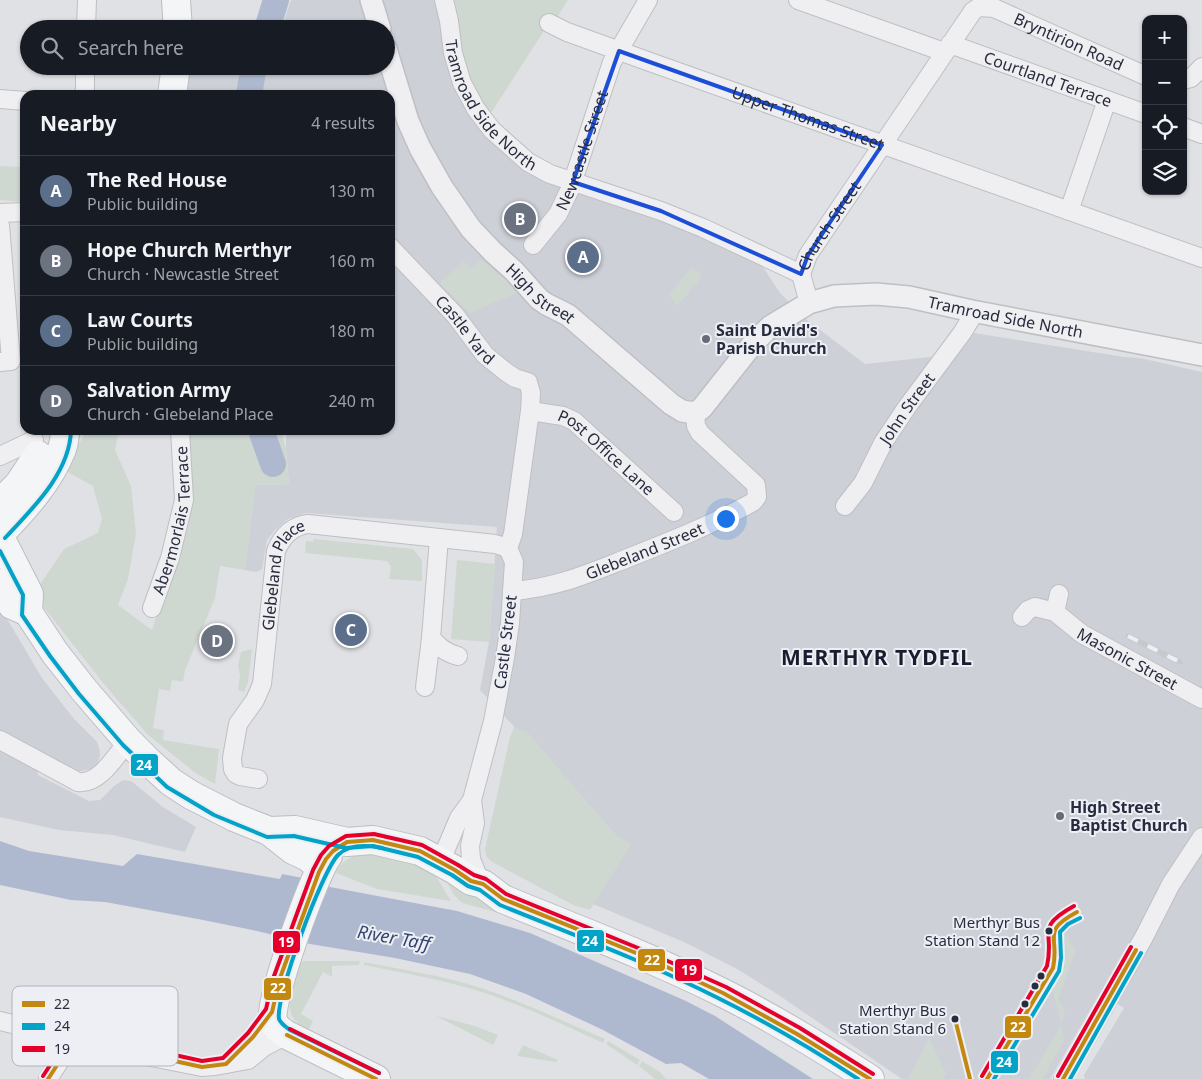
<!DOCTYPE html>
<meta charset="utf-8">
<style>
:root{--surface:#171b24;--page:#242831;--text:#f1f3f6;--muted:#9ea1a6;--line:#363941;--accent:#686b78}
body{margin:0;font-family:"Noto Sans",sans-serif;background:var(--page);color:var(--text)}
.controls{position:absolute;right:15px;top:15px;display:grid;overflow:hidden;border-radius:10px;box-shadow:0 1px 4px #0004}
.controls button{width:45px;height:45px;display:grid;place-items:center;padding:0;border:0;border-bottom:1px solid var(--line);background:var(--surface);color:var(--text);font:25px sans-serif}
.you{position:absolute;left:725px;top:518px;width:18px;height:18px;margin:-12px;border:4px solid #fff;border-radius:50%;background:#1a73e8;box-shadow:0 0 0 8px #1a73e833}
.badge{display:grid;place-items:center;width:32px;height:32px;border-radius:50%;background:var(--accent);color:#fff;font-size:16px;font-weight:700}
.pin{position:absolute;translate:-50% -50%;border:2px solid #fff;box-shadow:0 1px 5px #0006}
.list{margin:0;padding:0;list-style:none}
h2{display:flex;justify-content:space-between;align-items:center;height:65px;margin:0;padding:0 20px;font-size:21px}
h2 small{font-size:16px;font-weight:400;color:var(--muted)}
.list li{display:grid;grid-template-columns:32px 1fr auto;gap:15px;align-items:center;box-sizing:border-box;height:70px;padding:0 20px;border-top:1px solid var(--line)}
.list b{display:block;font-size:19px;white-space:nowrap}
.list p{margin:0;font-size:16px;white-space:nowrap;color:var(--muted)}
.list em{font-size:16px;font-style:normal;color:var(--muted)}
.icon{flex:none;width:28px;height:28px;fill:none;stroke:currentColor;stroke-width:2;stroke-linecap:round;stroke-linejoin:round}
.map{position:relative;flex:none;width:1202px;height:1079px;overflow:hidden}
.search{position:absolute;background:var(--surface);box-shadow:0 1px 4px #0004;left:20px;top:20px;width:375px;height:55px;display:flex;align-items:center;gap:12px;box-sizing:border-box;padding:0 18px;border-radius:28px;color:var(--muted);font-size:19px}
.panel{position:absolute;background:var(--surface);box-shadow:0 1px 4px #0004;left:20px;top:90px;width:375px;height:345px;border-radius:15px}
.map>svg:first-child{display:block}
.built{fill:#ced0d8}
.green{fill:#cfd8d0}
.water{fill:#aeb9d0}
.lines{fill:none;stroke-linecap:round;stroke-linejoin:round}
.river{stroke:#aeb9d0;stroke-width:26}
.minor-casing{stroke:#bebfc3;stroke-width:20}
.tertiary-casing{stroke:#bebfc3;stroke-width:24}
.primary-casing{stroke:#bcbec3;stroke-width:30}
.minor{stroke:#efeff2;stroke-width:18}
.tertiary{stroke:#efeff2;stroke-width:21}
.primary{stroke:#f4f5f6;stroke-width:28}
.rail-casing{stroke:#c8c9cd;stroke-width:5.5}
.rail{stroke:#edeff5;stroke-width:4;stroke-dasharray:11;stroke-linecap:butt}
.bus-1-casing{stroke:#edeff5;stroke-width:8}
.bus-2-casing{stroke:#edeff5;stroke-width:8}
.bus-3-casing{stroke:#edeff5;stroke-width:8}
.bus-1{stroke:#c38810;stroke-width:4}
.bus-2{stroke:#02a3c7;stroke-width:4}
.bus-3{stroke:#e4002b;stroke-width:4}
.marked{fill:none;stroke:#1d4ed8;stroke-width:4;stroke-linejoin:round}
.poi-dot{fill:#686b78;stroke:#edeff5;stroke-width:2}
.bus-dot{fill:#272c3e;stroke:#edeff5;stroke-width:2}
.labels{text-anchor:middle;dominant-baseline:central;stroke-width:4;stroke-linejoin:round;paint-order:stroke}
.bus-label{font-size:15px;fill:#272c3e;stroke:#edeff5;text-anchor:end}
.street-label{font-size:16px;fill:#272c3e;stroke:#edeff5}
.poi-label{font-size:16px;font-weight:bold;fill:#272c3e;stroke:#edeff5;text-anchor:start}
.water-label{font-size:18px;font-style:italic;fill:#334570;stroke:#edeff5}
.district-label{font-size:21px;font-weight:bold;letter-spacing:1px;fill:#1a1d2e;stroke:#edeff5}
.key{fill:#edeff5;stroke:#b2b4be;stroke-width:1}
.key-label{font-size:14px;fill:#272c3e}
.line-badge{stroke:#edeff5;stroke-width:2}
.badge-label{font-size:14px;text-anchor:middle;font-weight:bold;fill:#fff}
</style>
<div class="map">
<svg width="1202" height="1079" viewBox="0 0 1202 1079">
<rect width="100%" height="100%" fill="#e0e1e5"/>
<g class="built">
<polygon points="291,0 439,0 485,133 644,213 759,261 780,293 807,320 865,364 930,357 948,368 974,333 1124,357 1140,358 1202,372 1202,1079 1085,1079 1084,1075 1124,1008 1100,993 1050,1079 902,1079 774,992 737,969 684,942 593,904 627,848 480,690 489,642 497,527 306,513 288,519 274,531 267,540 262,569 256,572 245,570 255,485 289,484 286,449 286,430 390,430 390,95 259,95 267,66 386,66 386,29 281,29"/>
<polygon points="189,66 246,66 243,95 185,95"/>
<polygon points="0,607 42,678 74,719 97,742 100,751 100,756 97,764 91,769 77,772 0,731"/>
<polygon points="0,750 37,770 38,775 89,801 100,800 114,786 123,780 131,781 163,807 196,827 185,852 113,835 59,830 0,817"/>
</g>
<g class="green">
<polygon points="448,0 568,0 558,16 549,23 487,119 465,81"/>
<polygon points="0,166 25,167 25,202 0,200"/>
<polygon points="481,260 521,291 470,313 440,283 463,261 470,269"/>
<polygon points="692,267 700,274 701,278 677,306 669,295"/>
<polygon points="87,430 119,430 115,450 131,486 136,534 128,579 118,605 152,630 166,586 184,430 281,430 286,449 289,484 255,485 245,570 220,566 215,598 185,670 183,682 172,680 170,691 159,689 153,728 164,730 163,740 219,749 215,784 197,774 148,735 104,684 42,605 39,586 64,549 98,533 102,519 93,486 64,470"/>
<polygon points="314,539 413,549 422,560 422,581 389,579 391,567 387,561 305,553 306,541 313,542"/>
<polygon points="457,560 495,564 489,642 451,639"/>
<polygon points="252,649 248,682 244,692 238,690 240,675 238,665 241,652"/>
<polygon points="514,727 527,732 600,817 617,836 631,844 590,910 575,906 492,862 486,856 485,849 510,737"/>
<path d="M369 853 420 865 434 873 451 901 377 889 336 873C342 859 354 855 369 853Z"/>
<polygon points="443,875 507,915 462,903 454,895"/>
<polygon points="1064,933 1076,950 1058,999 1065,1011 1061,1023 1053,991 1055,979 1063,964 1066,952"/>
<path d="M303 961H360L359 965 332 966V977L323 972 301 1014 313 1021 308 1031C301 1026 292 1020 290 1010 288 999 295 969 303 961Z"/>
<path d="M364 962C404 970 446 976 484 989 525 1003 565 1022 605 1039L603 1043C559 1023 515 1001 468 988 434 978 399 972 364 965Z"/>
<polygon points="436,1016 475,1026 498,1035 493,1045"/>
<polygon points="1061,1026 1064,1041 1042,1079 1029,1079"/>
<polygon points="929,1038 946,1074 943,1079 908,1079"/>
<polygon points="608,1041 640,1060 637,1065 606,1044"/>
<polygon points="523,1045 558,1060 556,1062 517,1056"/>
<polygon points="642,1061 660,1072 666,1079 655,1079 639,1066"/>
</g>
<polygon class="water" points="0,841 29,851 123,866 137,854 280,879 282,874 303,878 330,887 457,911 530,933 686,1001 715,1016 813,1079 709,1079 681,1063 666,1064 603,1030 526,994 470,974 395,958 310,944 257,931 198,919 105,902 71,900 0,885"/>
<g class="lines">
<g class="river">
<polyline points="267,29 276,0"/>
<polyline points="249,95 254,66"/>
<polyline points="261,430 273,464"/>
</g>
<g class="minor-casing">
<g id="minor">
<path id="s1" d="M444 0 449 21 453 53 462 83 476 109 492 130 528 162 550 174 661 211 703 228 801 274"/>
<polyline points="798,0 944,52"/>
<path id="s2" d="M549 23 567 32 650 62 1202 258"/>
<polyline points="86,29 87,0"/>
<path id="s3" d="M950 44 1146 114"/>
<polyline points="1183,80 1191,78 1202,67"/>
<polyline points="83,95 85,90 85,66"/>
<polyline points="0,99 25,101"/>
<polyline points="1183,127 1202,134"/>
<polyline points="1069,211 1107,100"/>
<polyline points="0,213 25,212"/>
<polyline points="0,225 11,361 0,362"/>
<path id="s4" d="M533 245 558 214 571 187 612 62 648 0"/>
<path id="s5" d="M390 247 455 315 485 355 506 372 515 378 528 382 531 393 530 411 513 534 508 548 514 562 510 623 505 658 493 721 472 800 459 818 445 851 432 858"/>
<path id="s6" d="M809 303 801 274 808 255 973 11 979 7 994 8 1146 76"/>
<path id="s7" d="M530 411 563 416 574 421 674 512"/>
<polyline points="0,456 34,440"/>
<path id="s8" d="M845 506 863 483 883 443 907 407 962 333 970 320 972 311"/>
<path d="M439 538 431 638C439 647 446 653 458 656"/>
<path id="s9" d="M512 591C556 588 587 574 628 558 671 541 714 524 753 502L757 497 756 485 700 433 696 426 695 413"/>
<path id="s10" d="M152 608 170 558 184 500 180 430"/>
<polyline points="1055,612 1059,594"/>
<path id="s11" d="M1022 617 1028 610 1035 607 1055 612 1082 634 1202 699"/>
<polyline points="425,687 431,638"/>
<path d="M0 740 78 782C99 785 116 756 128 741"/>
<path id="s12" d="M258 779 240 776 236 774 233 769 232 758 238 724 255 700 262 684 276 551C282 536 292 526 308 524L495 544 508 548"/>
<polyline points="472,800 475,823 470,846 471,859 477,874 483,884"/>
<polyline points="0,1021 151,1057 202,1067 215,1066 248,1060 264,1047 287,1035"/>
<polyline points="226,1064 253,1037 272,1012"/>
<polyline points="48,1079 74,1039"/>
<polyline points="1063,1079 1144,937 1171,884 1202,837"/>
</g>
</g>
<g class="tertiary-casing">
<g id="tertiary">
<polyline points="371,0 380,29"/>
<path id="s13" d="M386 49 408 121 420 148 442 187 471 229 493 252 514 271 539 299 546 304 568 315 671 404 682 411 695 413 702 408 755 341 771 326 809 303 834 296 876 294 909 297 972 311 1202 355"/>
</g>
</g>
<g class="primary-casing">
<g id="primary">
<polyline points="176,0 178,29"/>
<polyline points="172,95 176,66"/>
<polyline points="0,503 19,484 38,455"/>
<path d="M0 534C24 509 49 482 62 449 64 443 65 436 65 430"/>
<polyline points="0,537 29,594 28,612"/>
<polyline points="0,583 12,605 28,612 55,653 84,690 128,741 148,761 171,782 191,795 234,817 269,831 293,850 308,857 315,863 319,872"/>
<path d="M269 831 295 830 347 842 373 840 420 851 455 870 471 881 483 884 503 899C576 929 651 957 723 993 773 1018 822 1048 870 1079"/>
<path d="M328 856C315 872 269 1000 273 1019 274 1027 281 1031 287 1035L376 1079"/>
</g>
</g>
<use href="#minor" class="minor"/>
<use href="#tertiary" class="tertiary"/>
<use href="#primary" class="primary"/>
<g class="rail-casing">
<polyline id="rail" points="1128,636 1180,662"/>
</g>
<use href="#rail" class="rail"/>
<g class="bus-1-casing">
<g id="bus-1">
<polyline points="955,1019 970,1079"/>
<polyline points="287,1035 376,1079"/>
<polyline points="74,1039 202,1067 226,1064 253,1037 272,1012 280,978 319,872 326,859 333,851 347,842 373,840 420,851 455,870 471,881 483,884 503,899 641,955 723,993 797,1034 870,1079"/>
<polyline points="48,1079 74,1039"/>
<path d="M987 1079 1053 968C1060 936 1040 932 1077 912"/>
<polyline points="1063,1079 1136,950"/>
</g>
</g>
<g class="bus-2-casing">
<g id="bus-2">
<path d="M5 538C32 509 70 473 71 430"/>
<path d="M0 551 23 595 22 615 50 656 79 694 123 745 167 787 214 815 267 837 294 836 346 848 373 846 418 857 452 875 468 886 480 890 500 905C574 935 649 963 720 999 768 1023 814 1050 858 1079"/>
<path d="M379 1073 290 1030C286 1027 281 1024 279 1019 275 998 322 871 338 855 349 844 368 845 382 848"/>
<polyline points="994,1079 1059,971 1061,958 1060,932 1068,924 1080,918"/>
<polyline points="1070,1079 1141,953"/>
</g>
</g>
<g class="bus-3-casing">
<g id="bus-3">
<polyline points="290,1029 379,1073"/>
<polyline points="75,1033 202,1061 223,1058 248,1033 266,1009 274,976 313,870 321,855 329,846 346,836 374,834 422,845 458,865 474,875 486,879 506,894 643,950 726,987 800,1028 873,1074"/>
<polyline points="43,1076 69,1036"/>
<path d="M982 1076 1047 966C1055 932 1034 928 1074 906"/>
<polyline points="1058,1076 1131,947"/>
</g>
</g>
<use href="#bus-1" class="bus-1"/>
<use href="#bus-2" class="bus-2"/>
<use href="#bus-3" class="bus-3"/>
</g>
<path class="marked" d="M619 51 882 145 808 255 801 274 661 211 573 182Z"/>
<g class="poi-dot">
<circle cx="706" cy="339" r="5"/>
<circle cx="1060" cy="816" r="5"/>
</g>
<g class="bus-dot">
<circle cx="1049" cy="931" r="4.5"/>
<circle cx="1041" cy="976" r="4.5"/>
<circle cx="1035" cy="986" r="4.5"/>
<circle cx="1025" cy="1004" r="4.5"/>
<circle cx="955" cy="1019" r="4.5"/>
</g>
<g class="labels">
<g class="bus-label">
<text x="1040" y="922">Merthyr Bus<tspan x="1040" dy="18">Station Stand 12</tspan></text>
<text x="946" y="1010">Merthyr Bus<tspan x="946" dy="18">Station Stand 6</tspan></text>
</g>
<g class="street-label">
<text stroke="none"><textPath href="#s6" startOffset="449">Bryntirion Road</textPath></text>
<text stroke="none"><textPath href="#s3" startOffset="104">Courtland Terrace</textPath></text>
<text stroke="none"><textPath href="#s1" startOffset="119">Tramroad Side North</textPath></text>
<text stroke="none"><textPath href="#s2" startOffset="276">Upper Thomas Street</textPath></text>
<text stroke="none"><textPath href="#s4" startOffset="108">Newcastle Street</textPath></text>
<text stroke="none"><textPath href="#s6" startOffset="86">Church Street</textPath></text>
<text stroke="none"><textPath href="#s13" startOffset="296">High Street</textPath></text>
<text stroke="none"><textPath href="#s13" startOffset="854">Tramroad Side North</textPath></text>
<text stroke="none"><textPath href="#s5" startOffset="112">Castle Yard</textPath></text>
<text stroke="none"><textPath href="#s8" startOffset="116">John Street</textPath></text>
<text stroke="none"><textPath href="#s7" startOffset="90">Post Office Lane</textPath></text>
<text stroke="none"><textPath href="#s10" startOffset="91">Abermorlais Terrace</textPath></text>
<text stroke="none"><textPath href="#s9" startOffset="139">Glebeland Street</textPath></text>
<text stroke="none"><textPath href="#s12" startOffset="235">Glebeland Place</textPath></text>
<text transform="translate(505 642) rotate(-83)">Castle Street</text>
<text stroke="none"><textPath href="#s11" startOffset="124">Masonic Street</textPath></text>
</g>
<g class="poi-label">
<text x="716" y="330">Saint David's<tspan x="716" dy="18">Parish Church</tspan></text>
<text x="1070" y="807">High Street<tspan x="1070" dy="18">Baptist Church</tspan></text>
</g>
<g class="water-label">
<text transform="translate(394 937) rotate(10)">River Taff</text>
</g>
<g class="district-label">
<text x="877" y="657">MERTHYR TYDFIL</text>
</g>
</g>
<rect x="12" y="986" width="166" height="80" rx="8" class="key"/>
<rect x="22" y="1001" width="23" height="6" fill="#c38810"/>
<rect x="22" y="1023" width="23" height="7" fill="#02a3c7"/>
<rect x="22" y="1046" width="23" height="6" fill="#e4002b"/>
<g class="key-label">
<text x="54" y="1009">22</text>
<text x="54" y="1031">24</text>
<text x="54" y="1054">19</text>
</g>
<g class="line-badge">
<rect x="130" y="753" width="29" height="24" rx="5" fill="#02a3c7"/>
<rect x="576" y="929" width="29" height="24" rx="5" fill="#02a3c7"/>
<rect x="272" y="930" width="29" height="24" rx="5" fill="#e4002b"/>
<rect x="637" y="948" width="29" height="24" rx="5" fill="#c38810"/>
<rect x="674" y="958" width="29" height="24" rx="5" fill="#e4002b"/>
<rect x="263" y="977" width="29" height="24" rx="5" fill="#c38810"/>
<rect x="1004" y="1015" width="28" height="24" rx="5" fill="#c38810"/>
<rect x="990" y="1050" width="29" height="24" rx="5" fill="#02a3c7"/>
</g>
<g class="badge-label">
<text x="144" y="770">24</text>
<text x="590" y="946">24</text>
<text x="286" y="947">19</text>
<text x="652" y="965">22</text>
<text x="689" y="975">19</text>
<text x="278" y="993">22</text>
<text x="1018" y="1032">22</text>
<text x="1004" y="1067">24</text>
</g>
</svg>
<div class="controls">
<button>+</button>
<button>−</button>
<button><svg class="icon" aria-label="locate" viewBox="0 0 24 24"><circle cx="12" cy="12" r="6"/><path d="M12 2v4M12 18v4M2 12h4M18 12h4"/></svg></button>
<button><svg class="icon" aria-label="layers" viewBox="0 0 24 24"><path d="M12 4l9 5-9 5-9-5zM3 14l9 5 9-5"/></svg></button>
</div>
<div class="you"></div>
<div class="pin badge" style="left:583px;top:257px;background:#5c6f8a">A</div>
<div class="pin badge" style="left:520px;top:219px;background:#6b7280">B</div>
<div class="pin badge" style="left:351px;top:630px;background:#5c6f8a">C</div>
<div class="pin badge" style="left:217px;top:641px;background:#6b7280">D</div>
<div class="search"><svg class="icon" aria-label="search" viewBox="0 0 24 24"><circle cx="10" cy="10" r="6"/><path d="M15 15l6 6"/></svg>Search here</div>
<section class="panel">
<h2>Nearby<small>4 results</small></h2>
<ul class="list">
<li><span class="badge" style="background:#5c6f8a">A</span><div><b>The Red House</b><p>Public building</p></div><em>130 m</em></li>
<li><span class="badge" style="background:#6b7280">B</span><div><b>Hope Church Merthyr</b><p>Church · Newcastle Street</p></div><em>160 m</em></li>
<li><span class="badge" style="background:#5c6f8a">C</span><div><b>Law Courts</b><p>Public building</p></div><em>180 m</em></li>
<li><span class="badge" style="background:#6b7280">D</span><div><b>Salvation Army</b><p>Church · Glebeland Place</p></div><em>240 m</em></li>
</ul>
</section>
</div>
